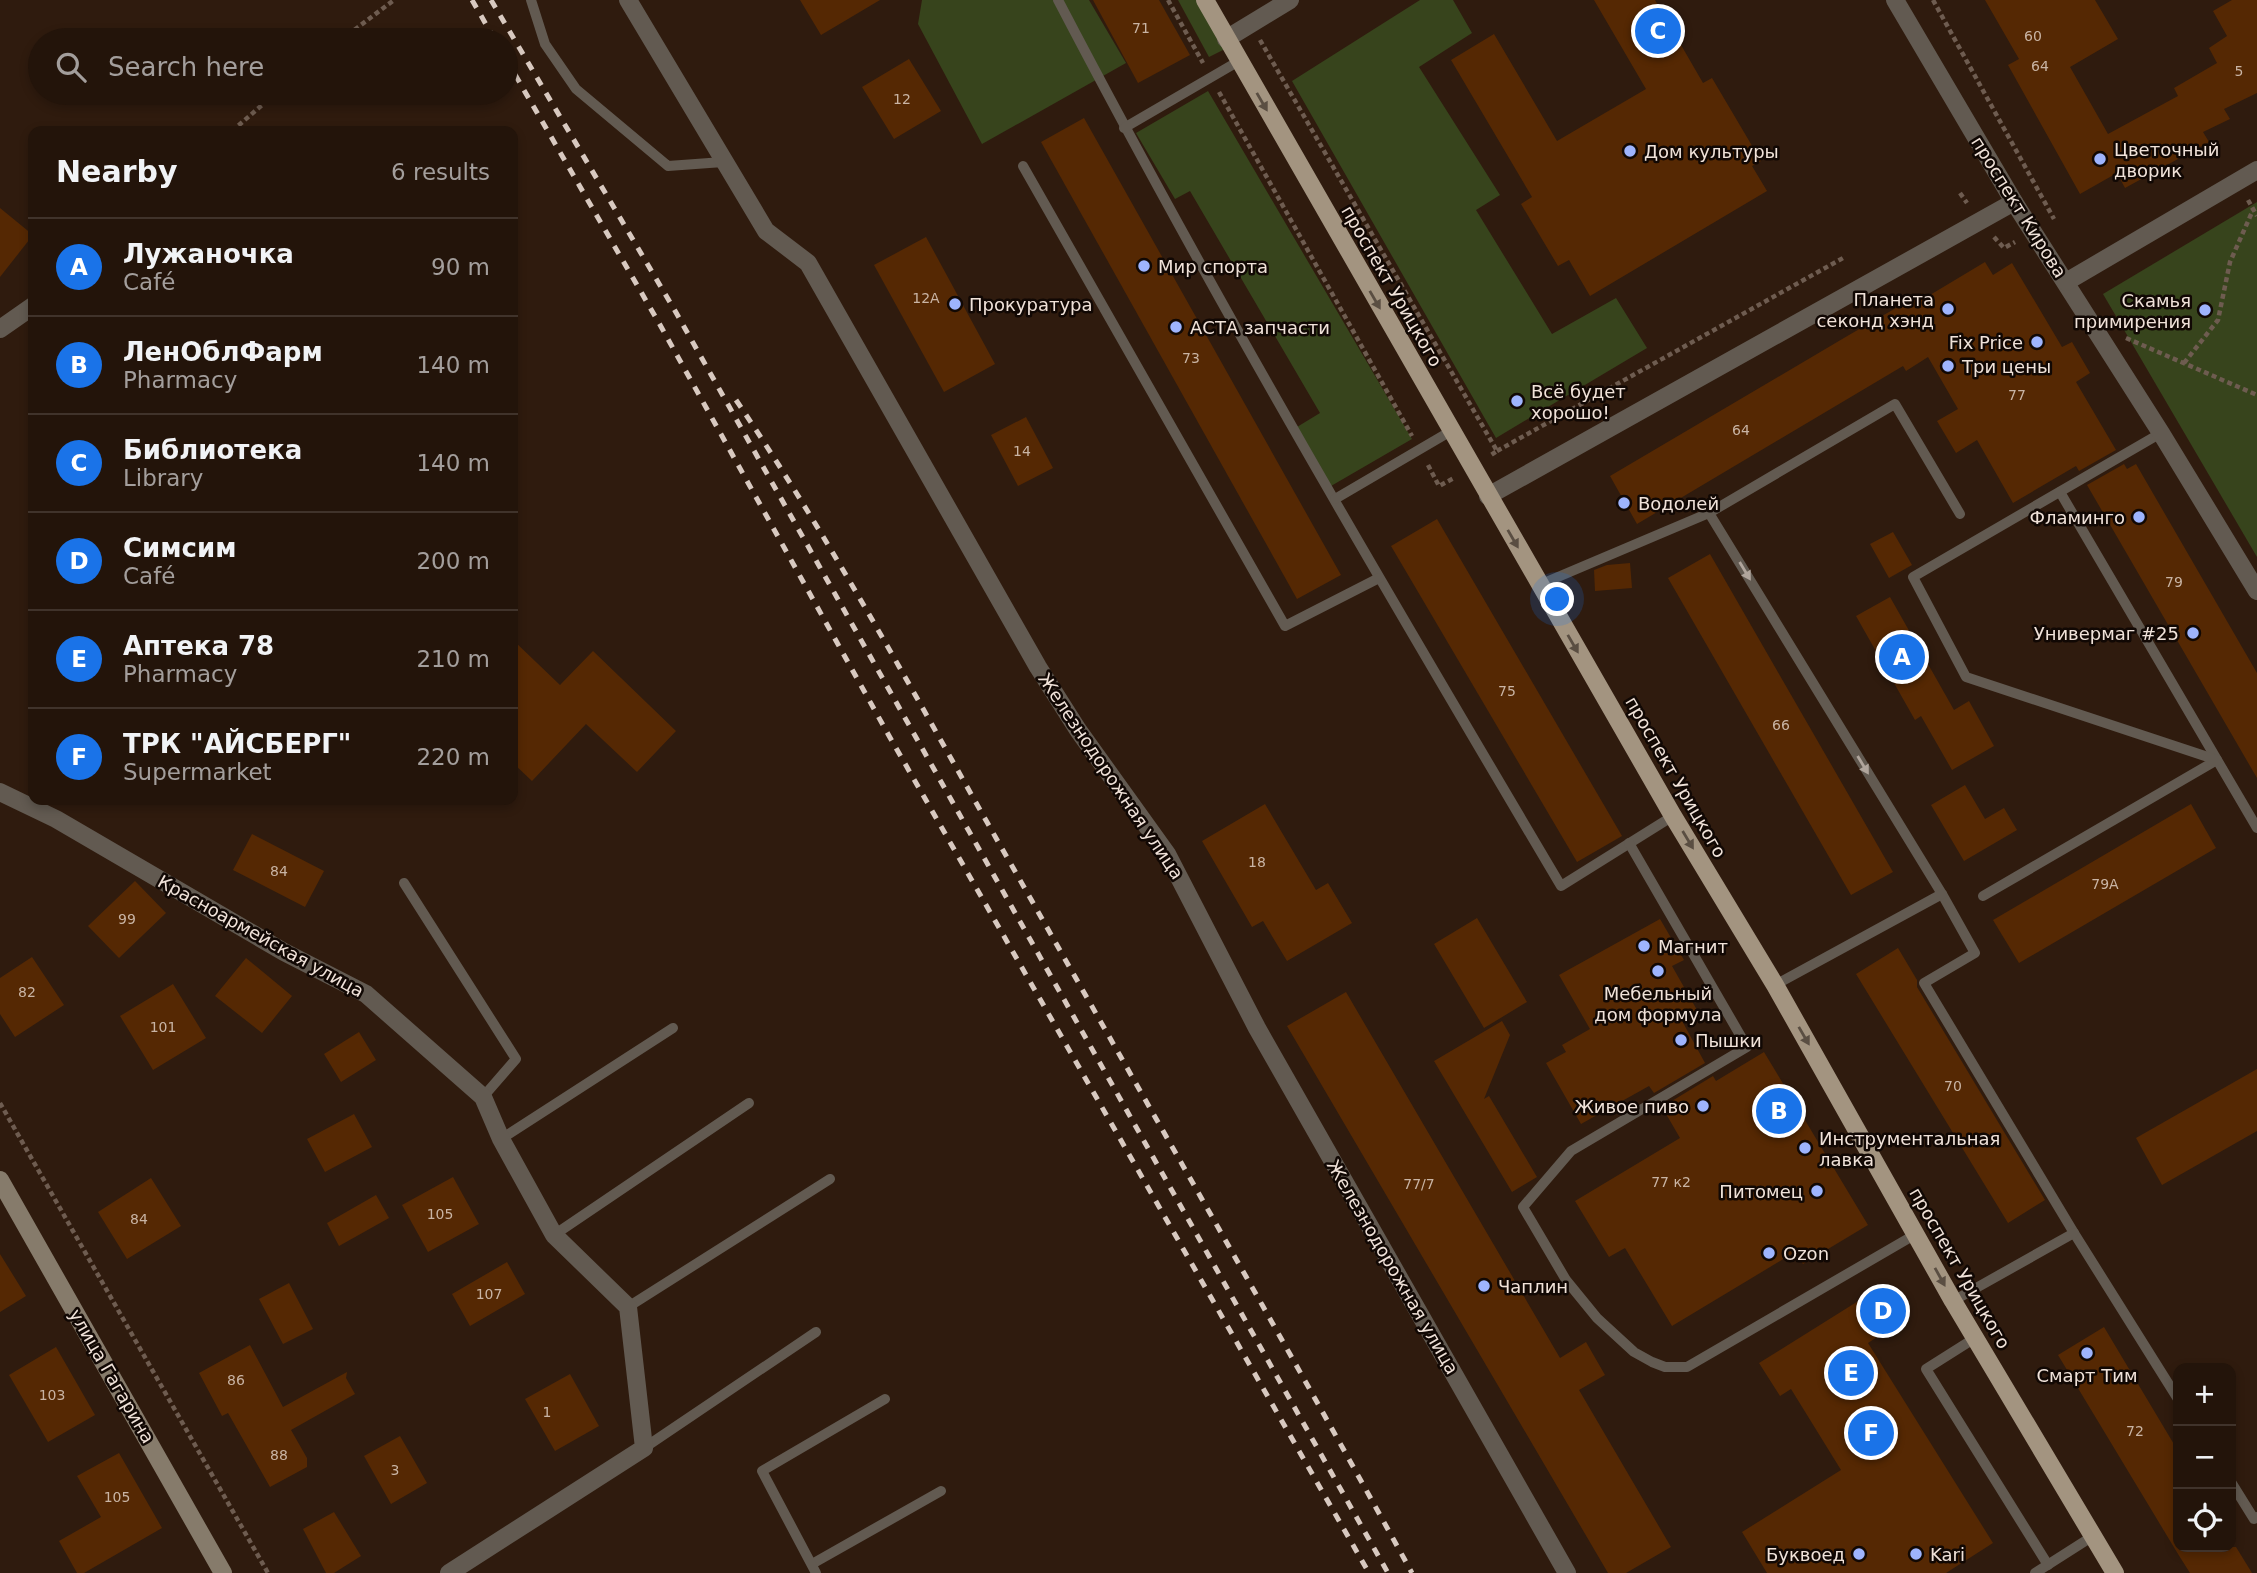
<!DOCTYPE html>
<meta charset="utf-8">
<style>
:root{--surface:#23140a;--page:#2f2118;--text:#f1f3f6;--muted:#a39e9c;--line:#40332b;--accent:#1a73e8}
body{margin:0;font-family:"DejaVu Sans",sans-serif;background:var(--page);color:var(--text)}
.controls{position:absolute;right:21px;bottom:21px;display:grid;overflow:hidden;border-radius:14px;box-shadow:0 4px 10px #0003}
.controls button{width:63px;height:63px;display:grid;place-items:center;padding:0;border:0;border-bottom:2px solid var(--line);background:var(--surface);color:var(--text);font:35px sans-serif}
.you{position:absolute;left:1558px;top:600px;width:24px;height:24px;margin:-18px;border:5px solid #fff;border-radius:50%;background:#1a73e8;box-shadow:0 0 0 10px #1a73e833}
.badge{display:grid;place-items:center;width:46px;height:46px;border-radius:50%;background:var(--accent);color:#fff;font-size:23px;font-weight:700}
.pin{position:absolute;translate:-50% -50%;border:4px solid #fff;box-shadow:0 2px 7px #0006}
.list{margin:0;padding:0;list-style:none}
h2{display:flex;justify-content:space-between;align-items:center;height:91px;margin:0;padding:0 28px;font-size:30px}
h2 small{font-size:23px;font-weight:400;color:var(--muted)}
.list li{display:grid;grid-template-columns:46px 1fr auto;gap:21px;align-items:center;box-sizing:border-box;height:98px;padding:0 28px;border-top:2px solid var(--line)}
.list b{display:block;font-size:26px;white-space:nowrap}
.list p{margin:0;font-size:23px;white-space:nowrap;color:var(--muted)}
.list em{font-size:23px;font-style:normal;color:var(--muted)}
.icon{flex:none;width:38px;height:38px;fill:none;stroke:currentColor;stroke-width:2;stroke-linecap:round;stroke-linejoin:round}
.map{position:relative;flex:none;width:2257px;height:1573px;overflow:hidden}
.search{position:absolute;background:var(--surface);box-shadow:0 4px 10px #0003;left:28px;top:28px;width:490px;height:77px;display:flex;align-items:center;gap:18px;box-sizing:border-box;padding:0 24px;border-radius:38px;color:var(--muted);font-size:26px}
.panel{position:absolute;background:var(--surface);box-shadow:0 4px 10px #0003;left:28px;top:126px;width:490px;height:679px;border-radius:14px}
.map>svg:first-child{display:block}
.green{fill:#37441c}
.building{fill:#552803}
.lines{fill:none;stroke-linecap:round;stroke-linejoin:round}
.path{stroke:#6e5c50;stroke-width:4.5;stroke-dasharray:5 3.5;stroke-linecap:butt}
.lane{stroke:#625a51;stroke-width:10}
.street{stroke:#625a51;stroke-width:18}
.secondary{stroke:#867b6b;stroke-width:18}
.primary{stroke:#a39480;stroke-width:18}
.rail{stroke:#d8c9c0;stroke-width:5;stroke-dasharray:9 9;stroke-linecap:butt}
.oneway{fill:#5a4e42}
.oneway2{fill:#b0a59c}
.poi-dot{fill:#9eb4fd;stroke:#110804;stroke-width:2.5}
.labels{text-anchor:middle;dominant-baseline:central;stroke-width:5;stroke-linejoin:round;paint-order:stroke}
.number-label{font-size:14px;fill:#c9b4a4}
.poi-label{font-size:18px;fill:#f0e2d9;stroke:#110804;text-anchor:start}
.street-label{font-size:18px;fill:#f0e2d9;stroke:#110804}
</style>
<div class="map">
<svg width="2257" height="1573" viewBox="0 0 2257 1573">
<rect width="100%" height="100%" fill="#2f1b0e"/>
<g class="green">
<polygon points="922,0 1089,0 1126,63 982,144 918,24"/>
<polygon points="1178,0 1208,0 1233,45 1209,57"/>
<polygon points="1420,0 1453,0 1472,33 1419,67 1500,195 1476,210 1552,334 1616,298 1647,348 1496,438 1292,81"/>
<polygon points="1208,91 1412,439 1331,486 1297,427 1320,413 1190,191 1175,199 1136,133"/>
<polygon points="2257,202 2257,557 2103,294"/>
</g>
<g class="building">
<polygon points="800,0 880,0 821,35"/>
<polygon points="1093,0 1159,0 1190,55 1138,83"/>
<polygon points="1594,0 1655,0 1703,83 1712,78 1761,161 1752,166 1767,191 1590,296 1569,260 1558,266 1521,204 1532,197 1451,60 1494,34 1557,141 1646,89"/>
<polygon points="1985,0 2095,0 2118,39 2070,67 2108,134 2178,96 2174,88 2217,63 2209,48 2227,36 2213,11 2232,0 2257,0 2257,93 2224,109 2230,119 2203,132 2209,142 2125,188 2117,173 2080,194 2008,65 2019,59"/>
<polygon points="909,59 941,111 894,139 862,87"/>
<polygon points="1084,118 1341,575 1297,599 1041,142"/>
<polygon points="0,208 33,235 0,277"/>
<polygon points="926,237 995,364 944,392 874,265"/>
<polygon points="1985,262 1993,275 2012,263 2062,347 2072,342 2090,373 2076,382 2116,450 2079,471 2076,466 2013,503 1977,440 1956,453 1937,421 1958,409 1928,357 1906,371 1903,366 1637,524 1610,476 1849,335 1922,293 1925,298"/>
<polygon points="1026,417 1053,468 1018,486 991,435"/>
<polygon points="2124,464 2127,469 2136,464 2257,673 2257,778 2087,485"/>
<polygon points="1437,519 1622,836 1577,862 1391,546"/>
<polygon points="1893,532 1912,565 1889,578 1870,544"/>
<polygon points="1710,554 1893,872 1851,895 1668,578"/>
<polygon points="1630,563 1632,588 1595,591 1594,570 1607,565"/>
<polygon points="1890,597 1954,710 1969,701 1994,746 1952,770 1921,716 1915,720 1856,616"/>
<polygon points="513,640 560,685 593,651 676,731 637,772 586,724 532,781 513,763"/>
<polygon points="1965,785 1985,819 2004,808 2017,830 1964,861 1931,805"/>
<polygon points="1265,804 1316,890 1328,883 1352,923 1287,961 1263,921 1252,927 1202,841"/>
<polygon points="2191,804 2216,848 2019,963 1993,920"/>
<polygon points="252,834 324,871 305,907 233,870"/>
<polygon points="135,881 166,913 119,958 88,926"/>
<polygon points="1477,918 1527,1002 1484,1028 1434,944"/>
<polygon points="1660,919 1684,960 1672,966 1697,1010 1681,1019 1705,1063 1654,1093 1649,1086 1581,1124 1546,1063 1566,1052 1562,1045 1590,1029 1559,975"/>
<polygon points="1898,948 1917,980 1917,987 2045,1200 2008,1223 1856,974"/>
<polygon points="32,957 64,1005 15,1037 0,1014 0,978"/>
<polygon points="246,958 292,996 262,1033 215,996"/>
<polygon points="173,984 206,1038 153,1070 120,1016"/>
<polygon points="1346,992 1560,1358 1586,1342 1605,1375 1579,1390 1671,1547 1626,1573 1608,1573 1287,1026"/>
<polygon points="1502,1021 1510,1035 1484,1099 1489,1096 1537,1177 1512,1192 1434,1061"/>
<polygon points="359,1032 376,1060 341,1082 324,1054"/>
<polygon points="1764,1052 1868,1225 1803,1264 1795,1252 1672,1326 1625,1248 1609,1257 1575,1201 1680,1138 1662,1107 1713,1076 1716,1081"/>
<polygon points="2257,1069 2257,1131 2162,1185 2136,1138"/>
<polygon points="354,1114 372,1147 325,1172 307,1139"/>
<polygon points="453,1177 479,1224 428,1252 402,1205"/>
<polygon points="151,1178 181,1226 127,1259 98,1212"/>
<polygon points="376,1195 389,1218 339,1246 327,1223"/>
<polygon points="0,1254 26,1296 0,1312"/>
<polygon points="507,1262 525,1294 470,1326 452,1294"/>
<polygon points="289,1283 313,1329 283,1344 259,1299"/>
<polygon points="1879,1288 1900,1322 1868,1343 1993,1543 1946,1573 1767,1573 1742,1532 1841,1470 1791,1389 1780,1396 1759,1363"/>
<polygon points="2104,1327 2178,1451 2178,1547 2236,1547 2252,1573 2190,1573 2178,1554 2058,1355"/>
<polygon points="250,1345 283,1407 347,1372 346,1378 355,1394 291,1430 307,1458 307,1467 270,1487 228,1413 222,1416 199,1373"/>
<polygon points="56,1347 95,1415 48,1442 9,1375"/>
<polygon points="570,1374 599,1426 555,1451 525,1399"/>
<polygon points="400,1436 427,1483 391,1504 364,1456"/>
<polygon points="119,1453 162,1528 84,1573 77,1573 59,1541 101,1517 77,1476"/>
<polygon points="334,1512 361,1556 334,1573 326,1573 303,1529"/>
</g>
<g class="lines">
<g class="path">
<polyline points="1168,0 1203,63"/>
<polyline points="1933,0 2054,219"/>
<polyline points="341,40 394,0"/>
<polyline points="1260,40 1497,451 1491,455"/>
<polyline points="1219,92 1412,436"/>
<polyline points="232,131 276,93"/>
<polyline points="1960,193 1967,203"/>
<polyline points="2248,200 2257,216"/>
<polyline points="1994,237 2004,248 2015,242"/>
<polyline points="2126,338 2257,395"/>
<polyline points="2184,363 2218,320 2230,262 2253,210"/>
<polyline points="1497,451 1843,258"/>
<polyline points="1428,465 1439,486 1454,478"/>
<polyline points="0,1103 268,1573"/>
</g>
<g class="lane">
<polyline points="531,0 545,44 576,89 668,166 723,162"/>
<path d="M1058 0C1215 301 1388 594 1561 886L1673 816"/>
<polyline points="1124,128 1239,61"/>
<polyline points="1023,166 1285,626 1379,578"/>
<polyline points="2060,492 2257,828"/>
<polyline points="1335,499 1451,431"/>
<polyline points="1709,513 1942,894 1975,953 1924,983 2074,1233 2178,1399"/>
<polyline points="1539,585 1709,513 1895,404 1960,514"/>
<polyline points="1629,843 1747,1047 1571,1151 1523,1207 1566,1280 1597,1318 1634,1352 1652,1362 1665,1367 1687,1367 1916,1234"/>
<polyline points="404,883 516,1059 483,1097"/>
<polyline points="1983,896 2217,760 1966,677 1913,577 2161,433"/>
<polyline points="1775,985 1942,894"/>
<polyline points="501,1139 673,1028"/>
<polyline points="554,1235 749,1103"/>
<polyline points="1953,1301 2074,1233"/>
<polyline points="628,1307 830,1179"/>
<polyline points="1975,1338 1926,1369 2048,1565"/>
<polyline points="644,1448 816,1332"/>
<polyline points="2231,1482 2254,1519 2257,1517"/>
<polyline points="812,1564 941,1491"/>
<polyline points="816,1573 762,1471 885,1399"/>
<polyline points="2035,1573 2093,1536"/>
</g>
<g class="street">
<polyline points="628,0 766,231 808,263 1038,667 1078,730 1167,854 1257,1028 1567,1573"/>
<polyline points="1895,0 2014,202 2161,433 2257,591"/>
<polyline points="1226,39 1290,0"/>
<polyline points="2066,282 2257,170"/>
<polyline points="0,329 33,306"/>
<polyline points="1488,496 2014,202"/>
<polyline points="0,792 56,819 284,952 366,994 483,1097 501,1139 554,1235 628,1307 644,1448 449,1573"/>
</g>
<polyline class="secondary" points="0,1180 223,1573"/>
<polyline class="primary" points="1205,0 1673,816 1775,985 1953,1301 2115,1573"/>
<g class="rail">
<polyline points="472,0 495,40"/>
<polyline points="491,0 674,309 1388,1573"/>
<polyline points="506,59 659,323 888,734 1369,1573"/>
<path d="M736 400C839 552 928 720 1020 880 1151 1111 1284 1340 1412 1573"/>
</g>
</g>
<defs><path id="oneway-solid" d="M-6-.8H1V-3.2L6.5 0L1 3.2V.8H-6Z" transform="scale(1.75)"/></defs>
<g class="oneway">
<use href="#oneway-solid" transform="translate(1262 102) rotate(60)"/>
<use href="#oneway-solid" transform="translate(1375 300) rotate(60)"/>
<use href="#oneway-solid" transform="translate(1513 539) rotate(60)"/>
<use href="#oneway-solid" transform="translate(1573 644) rotate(60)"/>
<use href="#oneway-solid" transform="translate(1688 840) rotate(59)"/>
<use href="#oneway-solid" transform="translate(1804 1036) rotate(60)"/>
<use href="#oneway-solid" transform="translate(1940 1277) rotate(61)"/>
</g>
<g class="oneway2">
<use href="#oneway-solid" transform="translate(1745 571) rotate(59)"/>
<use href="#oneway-solid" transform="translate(1863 765) rotate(59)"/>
</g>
<g class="poi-dot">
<circle cx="1630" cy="151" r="7"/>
<circle cx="2100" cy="159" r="7"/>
<circle cx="1144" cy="266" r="7"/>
<circle cx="955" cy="304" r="7"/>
<circle cx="1948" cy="309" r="7"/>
<circle cx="2205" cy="310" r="7"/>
<circle cx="1176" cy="327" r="7"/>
<circle cx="2037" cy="342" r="7"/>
<circle cx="1948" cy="366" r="7"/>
<circle cx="1517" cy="401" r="7"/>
<circle cx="1624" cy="503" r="7"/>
<circle cx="2139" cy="517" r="7"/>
<circle cx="2193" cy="633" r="7"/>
<circle cx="1644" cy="946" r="7"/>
<circle cx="1658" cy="971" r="7"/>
<circle cx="1681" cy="1040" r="7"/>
<circle cx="1703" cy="1106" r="7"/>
<circle cx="1805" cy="1148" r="7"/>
<circle cx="1817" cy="1191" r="7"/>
<circle cx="1769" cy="1253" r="7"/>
<circle cx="1484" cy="1286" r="7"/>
<circle cx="2087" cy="1353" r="7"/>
<circle cx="1859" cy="1554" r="7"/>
<circle cx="1916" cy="1554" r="7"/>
</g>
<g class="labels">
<g class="number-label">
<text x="1141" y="28">71</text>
<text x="2033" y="36">60</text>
<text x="2040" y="66">64</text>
<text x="2239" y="71">5</text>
<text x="902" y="99">12</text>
<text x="926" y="298">12А</text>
<text x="1191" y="358">73</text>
<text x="2017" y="395">77</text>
<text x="1741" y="430">64</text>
<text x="1022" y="451">14</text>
<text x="2174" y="582">79</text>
<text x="1507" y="691">75</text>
<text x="1781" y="725">66</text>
<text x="1257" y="862">18</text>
<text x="279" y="871">84</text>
<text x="2105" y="884">79А</text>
<text x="127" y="919">99</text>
<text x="27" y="992">82</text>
<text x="163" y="1027">101</text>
<text x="1953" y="1086">70</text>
<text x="1671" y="1182">77 к2</text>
<text x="1419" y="1184">77/7</text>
<text x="440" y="1214">105</text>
<text x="139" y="1219">84</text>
<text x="489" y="1294">107</text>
<text x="236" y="1380">86</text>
<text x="52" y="1395">103</text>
<text x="547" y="1412">1</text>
<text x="2135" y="1431">72</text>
<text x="279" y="1455">88</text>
<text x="395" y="1470">3</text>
<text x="117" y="1497">105</text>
</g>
<g class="poi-label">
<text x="2114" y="149">Цветочный<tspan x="2114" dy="21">дворик</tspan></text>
<text x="1644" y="151">Дом культуры</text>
<text x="1158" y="266">Мир спорта</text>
<text x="1934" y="299" text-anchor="end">Планета<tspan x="1934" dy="21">секонд хэнд</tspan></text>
<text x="2191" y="300" text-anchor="end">Скамья<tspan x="2191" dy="21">примирения</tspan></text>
<text x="969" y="304">Прокуратура</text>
<text x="1190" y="327">АСТА запчасти</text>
<text x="2023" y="342" text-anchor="end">Fix Price</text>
<text x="1962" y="366">Три цены</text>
<text x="1531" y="391">Всё будет<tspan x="1531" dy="21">хорошо!</tspan></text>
<text x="1638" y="503">Водолей</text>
<text x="2125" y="517" text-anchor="end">Фламинго</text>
<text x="2179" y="633" text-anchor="end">Универмаг #25</text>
<text x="1658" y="946">Магнит</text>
<text x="1658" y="993" text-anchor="middle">Мебельный<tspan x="1658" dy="21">дом формула</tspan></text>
<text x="1695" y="1040">Пышки</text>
<text x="1689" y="1106" text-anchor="end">Живое пиво</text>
<text x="1819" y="1138">Инструментальная<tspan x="1819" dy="21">лавка</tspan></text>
<text x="1803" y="1191" text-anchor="end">Питомец</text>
<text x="1783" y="1253">Ozon</text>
<text x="1498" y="1286">Чаплин</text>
<text x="2087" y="1375" text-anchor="middle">Смарт Тим</text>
<text x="1845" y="1554" text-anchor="end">Буквоед</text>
<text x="1930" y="1554">Kari</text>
</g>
<g class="street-label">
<text transform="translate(2019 207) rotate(58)">проспект Кирова</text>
<text transform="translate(1392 286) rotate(60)">проспект Урицкого</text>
<text transform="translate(1111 776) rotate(56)">Железнодорожная улица</text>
<text transform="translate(1676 777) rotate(60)">проспект Урицкого</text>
<text transform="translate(261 936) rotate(29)">Красноармейская улица</text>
<text transform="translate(1393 1267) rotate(60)">Железнодорожная улица</text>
<text transform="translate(1960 1268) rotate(60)">проспект Урицкого</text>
<text transform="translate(112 1376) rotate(60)">улица Гагарина</text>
</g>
</g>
</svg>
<div class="controls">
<button>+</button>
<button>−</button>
<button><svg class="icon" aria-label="locate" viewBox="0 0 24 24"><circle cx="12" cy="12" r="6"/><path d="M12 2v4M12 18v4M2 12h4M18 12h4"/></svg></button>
</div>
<div class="you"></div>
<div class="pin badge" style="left:1902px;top:657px">A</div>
<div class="pin badge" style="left:1779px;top:1111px">B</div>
<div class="pin badge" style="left:1658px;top:31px">C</div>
<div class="pin badge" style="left:1883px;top:1311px">D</div>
<div class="pin badge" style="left:1851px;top:1373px">E</div>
<div class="pin badge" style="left:1871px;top:1433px">F</div>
<div class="search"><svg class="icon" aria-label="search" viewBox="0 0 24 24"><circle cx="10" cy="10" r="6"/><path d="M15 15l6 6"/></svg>Search here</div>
<section class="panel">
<h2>Nearby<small>6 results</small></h2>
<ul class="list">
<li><span class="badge">A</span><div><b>Лужаночка</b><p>Café</p></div><em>90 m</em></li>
<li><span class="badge">B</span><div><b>ЛенОблФарм</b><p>Pharmacy</p></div><em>140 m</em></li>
<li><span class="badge">C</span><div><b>Библиотека</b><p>Library</p></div><em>140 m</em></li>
<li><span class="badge">D</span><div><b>Симсим</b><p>Café</p></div><em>200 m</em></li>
<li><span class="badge">E</span><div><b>Аптека 78</b><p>Pharmacy</p></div><em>210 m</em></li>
<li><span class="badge">F</span><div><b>ТРК &quot;АЙСБЕРГ&quot;</b><p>Supermarket</p></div><em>220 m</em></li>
</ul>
</section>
</div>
